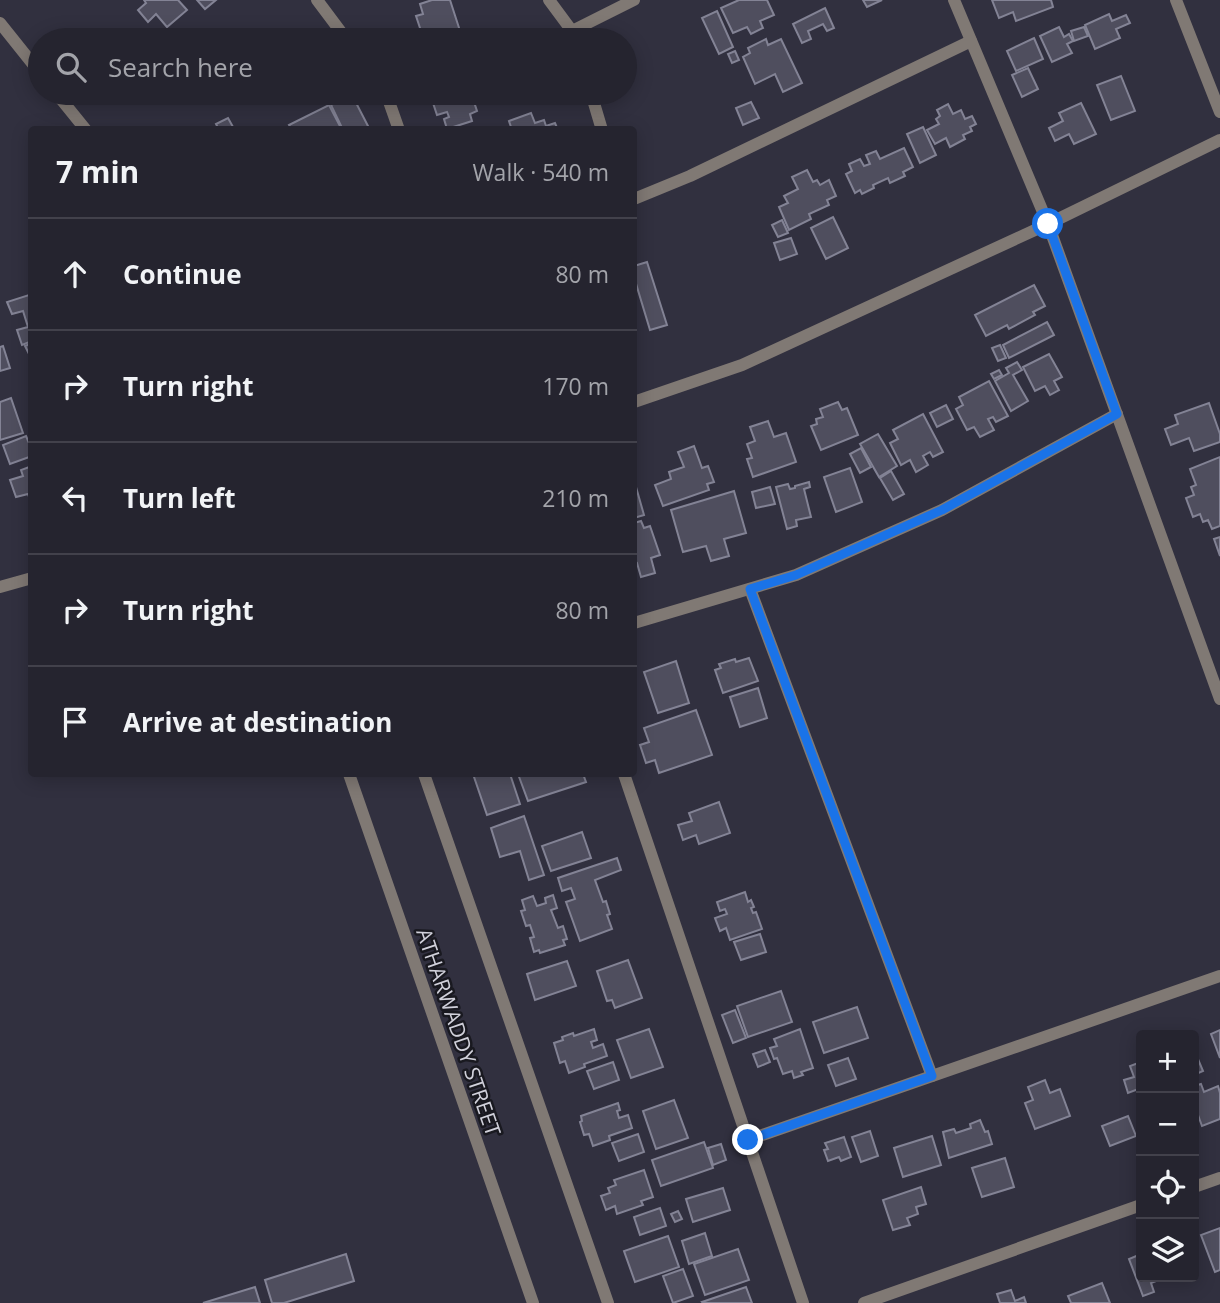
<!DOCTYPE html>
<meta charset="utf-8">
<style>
:root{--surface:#25242f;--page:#31303b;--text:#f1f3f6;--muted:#a3a4aa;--line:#42414b}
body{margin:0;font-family:"Open Sans",sans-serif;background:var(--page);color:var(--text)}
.controls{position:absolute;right:21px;bottom:21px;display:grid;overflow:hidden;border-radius:7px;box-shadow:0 4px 18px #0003}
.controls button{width:63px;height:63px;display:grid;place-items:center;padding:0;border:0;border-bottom:2px solid var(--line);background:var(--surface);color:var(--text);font:35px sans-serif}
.stop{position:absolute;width:21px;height:21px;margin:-16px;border:5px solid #1a73e8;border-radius:50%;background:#fff}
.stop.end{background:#1a73e8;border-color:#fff;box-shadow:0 2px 7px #0008}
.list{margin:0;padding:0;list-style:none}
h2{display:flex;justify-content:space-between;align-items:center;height:91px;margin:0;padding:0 28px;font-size:30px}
h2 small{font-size:23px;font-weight:400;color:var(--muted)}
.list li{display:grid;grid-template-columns:46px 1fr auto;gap:21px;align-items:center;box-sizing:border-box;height:112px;padding:0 28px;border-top:2px solid var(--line)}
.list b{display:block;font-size:26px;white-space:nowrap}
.list em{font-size:23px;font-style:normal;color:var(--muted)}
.icon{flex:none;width:38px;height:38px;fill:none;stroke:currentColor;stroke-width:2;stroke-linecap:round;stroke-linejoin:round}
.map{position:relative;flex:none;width:1220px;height:1303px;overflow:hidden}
.search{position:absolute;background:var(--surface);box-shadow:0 4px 18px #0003;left:28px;top:28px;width:609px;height:77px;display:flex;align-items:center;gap:18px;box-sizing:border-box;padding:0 24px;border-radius:38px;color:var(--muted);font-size:26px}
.panel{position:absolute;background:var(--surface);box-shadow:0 4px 18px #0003;left:28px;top:126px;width:609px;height:651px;border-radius:7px}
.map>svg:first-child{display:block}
.building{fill:#4f4e5e;stroke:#838395;stroke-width:2}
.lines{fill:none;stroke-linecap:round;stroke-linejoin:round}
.minor{stroke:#807974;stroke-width:12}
.route{stroke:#1a73e8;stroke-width:9}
.labels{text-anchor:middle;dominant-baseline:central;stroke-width:5;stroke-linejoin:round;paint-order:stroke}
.street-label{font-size:21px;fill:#d1d1db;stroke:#191920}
</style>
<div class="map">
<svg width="1220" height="1303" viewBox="0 0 1220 1303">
<rect width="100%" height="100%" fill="#31303f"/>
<g class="building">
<polygon points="144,0 178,0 187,10 167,27 156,14 148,22 138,10 146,3"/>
<polygon points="197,0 216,0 205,9"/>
<polygon points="432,0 450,0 461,34 442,40 424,40 416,16 423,14 420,4"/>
<polygon points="739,0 767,0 774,15 760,21 763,28 751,34 747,27 733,33 721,8"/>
<polygon points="863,0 882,0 867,7"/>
<polygon points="992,0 1051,0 1053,7 1016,21 1013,12 999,18"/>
<polygon points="825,8 834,28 827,31 823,24 808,31 811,39 802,43 793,24"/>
<polygon points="717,11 733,47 719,54 702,18"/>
<polygon points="1109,14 1112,21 1126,15 1130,23 1116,29 1120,38 1095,49 1085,25"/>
<polygon points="1059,27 1064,37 1069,34 1073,41 1067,44 1072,53 1052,62 1040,36"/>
<polygon points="1084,27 1088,36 1074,41 1071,31"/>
<polygon points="1034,38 1043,59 1016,71 1007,51"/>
<polygon points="766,39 768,45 781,39 802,83 783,92 775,74 755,84 743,57 750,53 748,48"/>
<polygon points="735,51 739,60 732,63 728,54"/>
<polygon points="1028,68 1038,89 1022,97 1012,75"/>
<polygon points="1121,76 1135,111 1111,120 1097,85"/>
<polygon points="441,93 471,93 477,111 470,114 472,121 447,129 444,119 449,117 447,112 437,115 433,103 443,100"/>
<polygon points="352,95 369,128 366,130 343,130 331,105"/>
<polygon points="751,102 759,118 743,125 736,108"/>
<polygon points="1081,103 1096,134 1074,144 1069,134 1055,141 1049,128 1063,121 1059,113"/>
<polygon points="948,104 953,114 961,110 965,119 972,116 976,124 970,127 972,131 963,135 965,139 950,147 946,138 935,144 927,130 939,124 936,119 940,116 937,110"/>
<polygon points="329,105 342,130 292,130 289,125"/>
<polygon points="531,113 535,123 544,120 546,126 555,123 558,130 512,130 509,121"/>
<polygon points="228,118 233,127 229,130 219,130 216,124"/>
<polygon points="923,127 936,155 920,163 907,134"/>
<polygon points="904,148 913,167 903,172 905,176 890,183 888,178 873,185 874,188 862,194 860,190 855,193 846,174 852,171 849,164 860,159 864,166 870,164 866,155 876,151 880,159"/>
<polygon points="807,170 813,182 817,180 820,185 829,180 836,196 827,200 829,205 809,214 811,219 789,230 779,207 788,203 784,196 798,189 792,177"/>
<polygon points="833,217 848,248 826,259 811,228"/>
<polygon points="782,220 788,233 778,237 772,225"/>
<polygon points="791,238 797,254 780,260 774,243"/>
<polygon points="647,262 667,325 650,330 634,277 634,266"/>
<polygon points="1034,285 1045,306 1033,312 1035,315 1009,329 1007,325 986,336 975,315"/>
<polygon points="32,294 32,341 22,345 17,330 28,327 23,311 12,314 7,302"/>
<polygon points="1047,322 1054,335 1009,358 1003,345"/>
<polygon points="32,343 32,356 30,356 25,346"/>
<polygon points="1000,345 1006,358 998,361 992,348"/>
<polygon points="3,346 10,368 0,371 0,347"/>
<polygon points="1049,354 1062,377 1054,381 1059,390 1050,395 1045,386 1035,391 1023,367"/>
<polygon points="1017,362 1022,370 1013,375 1028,401 1011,411 995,381 1009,373 1006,368"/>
<polygon points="999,370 1002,375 994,379 991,374"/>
<polygon points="989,381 1008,416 996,422 993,417 988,419 994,430 980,437 974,427 967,430 956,409 963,405 959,397"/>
<polygon points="11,398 23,433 0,440 0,402"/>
<polygon points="838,402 842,410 847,408 858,435 821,450 811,426 817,424 816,419 823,417 820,409"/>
<polygon points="1209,403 1220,434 1220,442 1194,451 1189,438 1171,445 1165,429 1178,424 1175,415"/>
<polygon points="946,405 953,419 937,427 930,413"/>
<polygon points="923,414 943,452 933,457 930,452 923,456 928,465 916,472 910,460 901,465 890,443 898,439 893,430"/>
<polygon points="768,421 774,437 786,433 796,462 753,477 747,459 752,458 747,444 755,441 750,427"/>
<polygon points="878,434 897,466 879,477 860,444"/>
<polygon points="26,436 32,450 32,456 10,464 3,445"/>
<polygon points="694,446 702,468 708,466 714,482 707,484 709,490 663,506 655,485 671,479 669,472 684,467 678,452"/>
<polygon points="861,448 871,467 860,473 850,454"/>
<polygon points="1220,457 1220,526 1212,529 1208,520 1203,522 1200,514 1193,517 1186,498 1194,495 1191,487 1196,485 1190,469"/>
<polygon points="32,466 32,506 28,494 16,497 10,480 23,476 21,470"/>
<polygon points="850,468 862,502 836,512 824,477"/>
<polygon points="891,471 904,494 893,500 880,478"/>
<polygon points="634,480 644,515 634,518"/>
<polygon points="809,482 810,487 804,489 811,517 796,520 797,526 787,529 776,487 788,484 790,489 795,488 795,486"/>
<polygon points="770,487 775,504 756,508 752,492"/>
<polygon points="734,491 746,533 724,539 729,556 711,561 706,546 683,552 671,510"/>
<polygon points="641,521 644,528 650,526 660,555 651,558 655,573 641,577 637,563 634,564 634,523"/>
<polygon points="1220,537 1220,556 1214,539"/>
<polygon points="749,658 758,681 723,693 715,670 721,668 719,664 735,659 736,662"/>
<polygon points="676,661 689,703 658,713 644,672"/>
<polygon points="758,688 767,718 740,727 730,697"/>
<polygon points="696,710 712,755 659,773 655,760 646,763 640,745 649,742 644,728"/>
<polygon points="473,774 510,774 520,804 487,815"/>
<polygon points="518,774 583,774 586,782 528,801"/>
<polygon points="719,802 730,833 699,844 696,835 683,840 678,825 692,821 689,813"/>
<polygon points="524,816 544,875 529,880 520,851 500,857 491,828"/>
<polygon points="582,832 591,858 551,871 542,846"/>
<polygon points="617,858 621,870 595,880 603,902 606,901 610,914 607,915 612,929 580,941 566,902 575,899 571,888 562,891 558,878"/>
<polygon points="745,892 748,902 751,900 754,907 751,908 753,913 756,912 762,929 730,940 726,928 720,931 715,918 727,914 725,909 720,911 717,902"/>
<polygon points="553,895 557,908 551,910 558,928 563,926 567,939 563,940 565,945 540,953 539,950 534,952 530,938 534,937 530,925 526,926 521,911 525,910 522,900 533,896 537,906 546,903 545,898"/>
<polygon points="760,934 766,952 741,960 734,942"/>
<polygon points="628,960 642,998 615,1008 612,1000 607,1001 597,971"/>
<polygon points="567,961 576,986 535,1000 527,974"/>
<polygon points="781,991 792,1022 748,1037 737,1006"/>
<polygon points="857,1007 868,1038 824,1053 813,1022"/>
<polygon points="735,1010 746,1038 733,1043 722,1015"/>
<polygon points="594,1029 597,1040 591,1042 593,1048 603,1044 607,1056 584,1064 585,1067 569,1073 565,1061 560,1063 554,1043 563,1040 562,1037 573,1033 574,1036"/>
<polygon points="649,1029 663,1067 631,1078 617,1040"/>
<polygon points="800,1029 813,1068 801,1072 803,1075 794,1078 792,1071 783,1074 777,1058 774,1059 770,1048 777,1046 774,1039"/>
<polygon points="1220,1030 1220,1058 1211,1034"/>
<polygon points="765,1050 770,1062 758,1067 753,1054"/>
<polygon points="1194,1052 1195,1052 1203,1071 1194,1075"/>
<polygon points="848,1058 856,1079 836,1086 828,1065"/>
<polygon points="613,1062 619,1080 594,1089 587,1071"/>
<polygon points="1141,1062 1141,1088 1128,1093 1124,1080 1134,1077 1130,1066"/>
<polygon points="1045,1080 1050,1093 1060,1089 1070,1116 1035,1129 1025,1103 1033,1100 1028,1087"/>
<polygon points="1201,1084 1204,1092 1218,1086 1220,1093 1220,1119 1202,1126 1194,1104 1194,1086"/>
<polygon points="674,1100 688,1138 656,1149 643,1111"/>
<polygon points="618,1103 620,1110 617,1111 619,1118 628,1115 632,1128 609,1136 610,1140 593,1146 589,1134 584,1135 580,1122 582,1121 581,1116"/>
<polygon points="1128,1116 1136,1136 1110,1146 1102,1126"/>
<polygon points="980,1120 985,1132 988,1131 992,1144 949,1158 943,1132 954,1129 956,1133 971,1128 970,1124"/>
<polygon points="870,1131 878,1156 861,1162 852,1137"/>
<polygon points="638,1134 644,1152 619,1161 612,1143"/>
<polygon points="932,1136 941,1165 903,1177 894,1148"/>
<polygon points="844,1137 851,1157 841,1161 839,1157 828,1161 824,1150 828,1149 825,1143"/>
<polygon points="704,1142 713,1168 661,1186 652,1160"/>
<polygon points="721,1144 726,1160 713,1165 708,1148"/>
<polygon points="1005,1158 1014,1187 982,1197 972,1168"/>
<polygon points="644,1170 653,1197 641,1201 643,1205 617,1214 615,1206 606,1210 601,1196 610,1193 608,1188 616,1185 614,1180"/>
<polygon points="921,1187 926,1204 916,1207 918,1214 907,1218 910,1225 893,1230 883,1200"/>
<polygon points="723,1188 730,1210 693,1222 686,1199"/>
<polygon points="660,1208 666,1226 640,1235 634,1217"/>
<polygon points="678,1211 682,1219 675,1222 671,1214"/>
<polygon points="1220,1228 1220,1270 1215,1272 1201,1235"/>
<polygon points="705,1233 712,1256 689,1264 682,1241"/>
<polygon points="668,1236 679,1267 635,1282 624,1251"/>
<polygon points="738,1249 749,1280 705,1295 694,1264"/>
<polygon points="346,1254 354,1281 284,1303 272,1303 265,1280"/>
<polygon points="1141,1254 1141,1277 1166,1277 1151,1283 1154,1292 1143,1296 1129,1259"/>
<polygon points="683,1269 693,1296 673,1303 663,1276"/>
<polygon points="1102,1283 1110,1303 1071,1303 1068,1296"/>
<polygon points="255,1287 260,1303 203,1303"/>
<polygon points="746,1287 752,1303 703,1303 702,1302"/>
<polygon points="1011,1290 1015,1301 1024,1297 1026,1303 1000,1303 997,1294"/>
</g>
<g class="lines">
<g class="minor">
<polyline points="317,0 347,40"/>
<polyline points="549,0 572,31 574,40"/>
<polyline points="954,0 1048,224 1220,699"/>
<polyline points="1176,0 1220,112"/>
<polyline points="0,23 40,73"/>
<polyline points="572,31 634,0"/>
<polyline points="56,93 86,130"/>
<polyline points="386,93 399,130"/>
<polyline points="591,93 602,130"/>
<polyline points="634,199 690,176 971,41"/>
<polyline points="634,402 742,365 1048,224 1220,140"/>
<polyline points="0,587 32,578"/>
<polyline points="750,589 932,1076"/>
<polyline points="634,623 796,575 942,510 1117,414"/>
<polyline points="349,774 533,1303"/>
<polyline points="424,774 608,1303"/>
<polyline points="624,774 803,1303"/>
<polyline points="748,1140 1220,976"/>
<polyline points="1194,1187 1220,1178"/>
<polyline points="864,1303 1141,1205"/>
</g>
</g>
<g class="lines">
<polyline class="route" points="748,1140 932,1076 750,589 796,575 942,510 1117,414 1048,224"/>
</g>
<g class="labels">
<g class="street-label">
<text transform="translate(459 1032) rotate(71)">ATHARWADDY STREET</text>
</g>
</g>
</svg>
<div class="controls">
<button>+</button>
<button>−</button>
<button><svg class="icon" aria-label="locate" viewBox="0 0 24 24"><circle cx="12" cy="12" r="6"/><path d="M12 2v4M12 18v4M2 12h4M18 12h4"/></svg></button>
<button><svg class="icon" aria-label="layers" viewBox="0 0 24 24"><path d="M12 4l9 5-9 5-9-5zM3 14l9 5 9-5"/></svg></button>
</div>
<div class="stop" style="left:1048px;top:224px"></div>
<div class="stop end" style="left:748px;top:1140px"></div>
<div class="search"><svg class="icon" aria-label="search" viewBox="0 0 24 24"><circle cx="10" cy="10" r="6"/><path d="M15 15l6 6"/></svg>Search here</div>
<section class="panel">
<h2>7 min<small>Walk · 540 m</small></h2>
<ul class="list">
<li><svg class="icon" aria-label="ahead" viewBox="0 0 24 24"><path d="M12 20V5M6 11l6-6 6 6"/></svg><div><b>Continue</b></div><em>80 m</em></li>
<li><svg class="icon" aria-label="right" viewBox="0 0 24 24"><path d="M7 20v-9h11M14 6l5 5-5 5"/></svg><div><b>Turn right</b></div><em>170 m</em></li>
<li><svg class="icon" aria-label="left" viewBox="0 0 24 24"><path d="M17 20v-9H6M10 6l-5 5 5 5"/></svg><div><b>Turn left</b></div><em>210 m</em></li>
<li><svg class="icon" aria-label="right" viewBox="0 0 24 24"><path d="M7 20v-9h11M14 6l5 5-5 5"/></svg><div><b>Turn right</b></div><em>80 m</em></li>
<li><svg class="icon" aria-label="arrive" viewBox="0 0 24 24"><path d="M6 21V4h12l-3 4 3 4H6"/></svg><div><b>Arrive at destination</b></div></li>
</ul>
</section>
</div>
